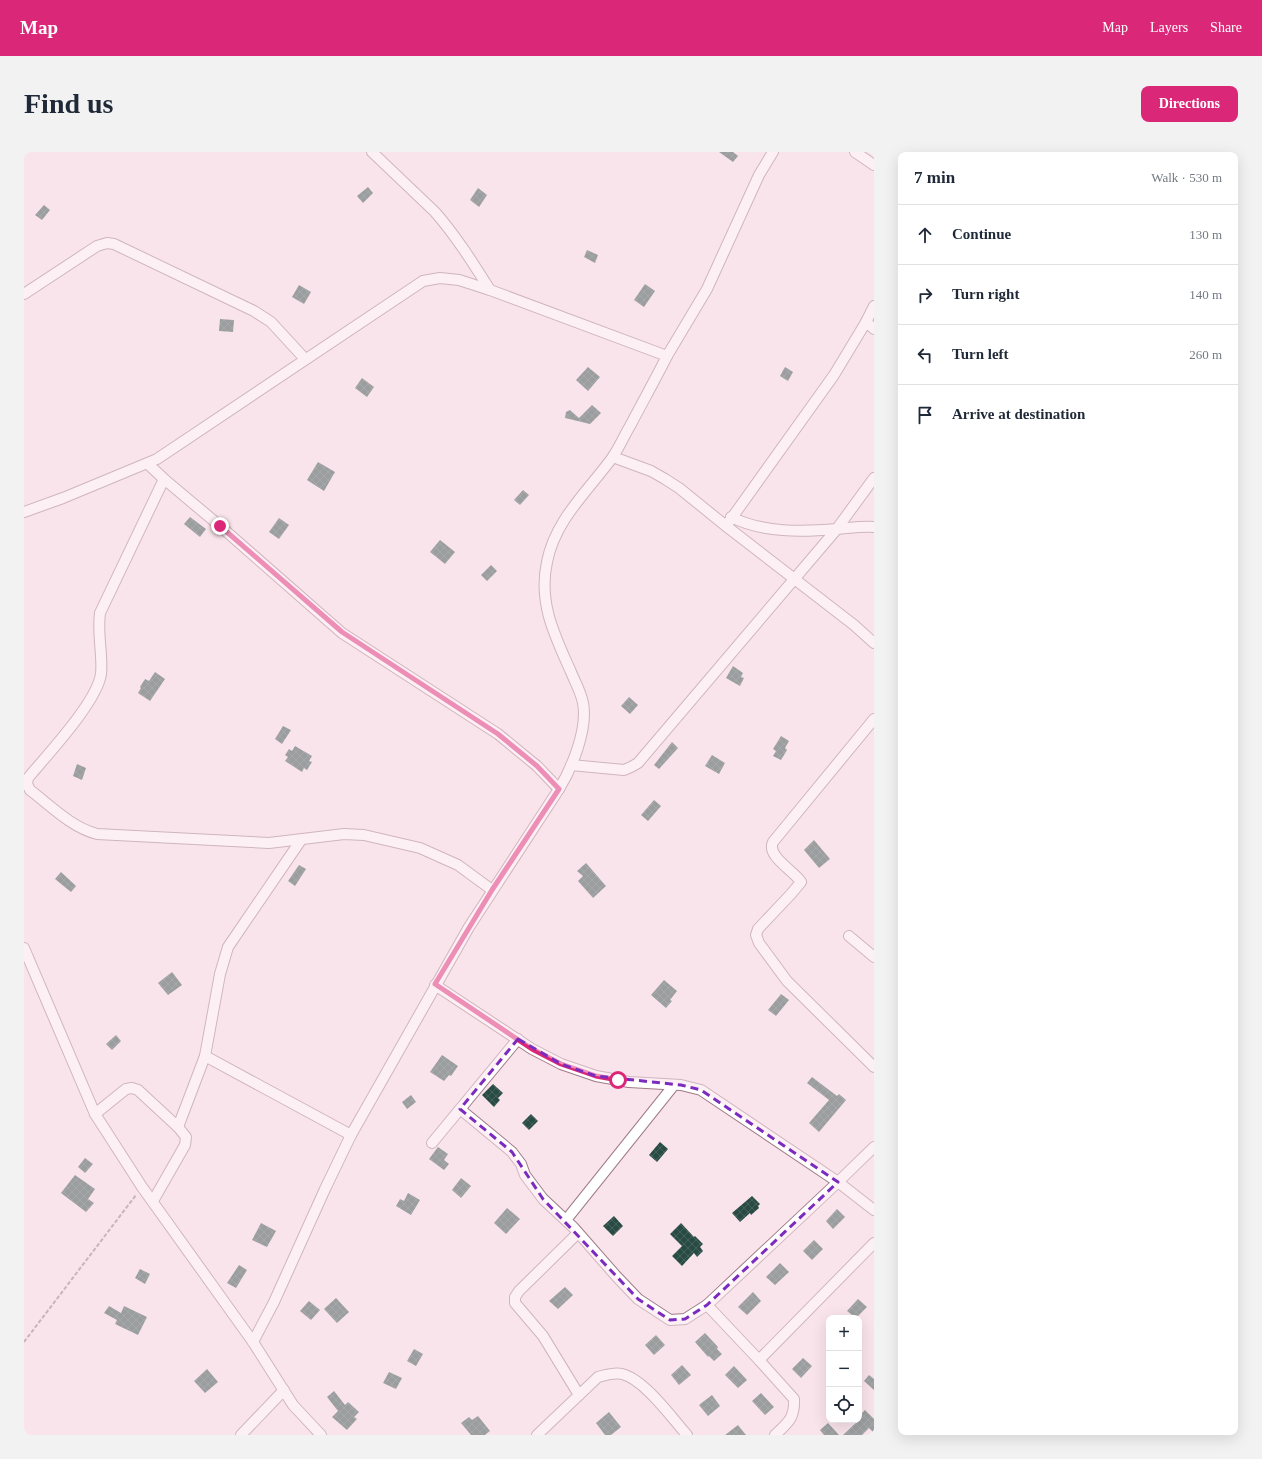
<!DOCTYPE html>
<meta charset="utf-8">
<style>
:root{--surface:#fff;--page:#f2f2f3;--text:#1f2937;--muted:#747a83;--line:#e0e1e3;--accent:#db2777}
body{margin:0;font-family:"Times New Roman",serif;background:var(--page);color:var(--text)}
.controls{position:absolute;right:12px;bottom:12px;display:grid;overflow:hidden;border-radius:8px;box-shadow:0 4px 16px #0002}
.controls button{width:36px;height:36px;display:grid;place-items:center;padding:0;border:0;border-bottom:1px solid var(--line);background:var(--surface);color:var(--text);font:20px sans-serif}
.stop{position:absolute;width:12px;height:12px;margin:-9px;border:3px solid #db2777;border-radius:50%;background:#fff}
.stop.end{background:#db2777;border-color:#fff;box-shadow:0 1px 4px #0008}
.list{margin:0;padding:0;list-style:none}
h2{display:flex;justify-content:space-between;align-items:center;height:52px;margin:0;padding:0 16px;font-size:17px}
h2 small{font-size:13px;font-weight:400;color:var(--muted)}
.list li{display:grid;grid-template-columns:26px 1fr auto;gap:12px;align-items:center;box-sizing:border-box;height:60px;padding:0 16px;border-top:1px solid var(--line)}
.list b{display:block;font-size:15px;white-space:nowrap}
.list em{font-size:13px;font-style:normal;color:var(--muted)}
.icon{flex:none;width:22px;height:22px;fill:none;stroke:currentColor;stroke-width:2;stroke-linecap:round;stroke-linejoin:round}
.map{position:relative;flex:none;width:850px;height:1283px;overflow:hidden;border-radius:8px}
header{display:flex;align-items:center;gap:24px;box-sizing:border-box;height:56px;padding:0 20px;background:var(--accent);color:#fff}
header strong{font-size:19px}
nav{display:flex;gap:22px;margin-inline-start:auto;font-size:14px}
.intro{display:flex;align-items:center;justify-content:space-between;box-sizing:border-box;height:96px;padding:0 24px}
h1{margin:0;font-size:28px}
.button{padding:10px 18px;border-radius:8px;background:var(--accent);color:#fff;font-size:14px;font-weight:700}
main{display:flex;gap:24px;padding:0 24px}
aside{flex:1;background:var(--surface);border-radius:8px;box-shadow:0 4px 16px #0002}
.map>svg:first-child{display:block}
.building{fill:url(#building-cross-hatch)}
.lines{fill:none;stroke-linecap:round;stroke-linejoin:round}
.minor-casing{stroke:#9d7c87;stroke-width:12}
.path{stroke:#8d7c81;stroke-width:2;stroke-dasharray:4 2;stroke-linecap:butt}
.minor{stroke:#fff;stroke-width:10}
.route{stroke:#db2777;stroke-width:5}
.marked{fill:none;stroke:#7b2cbf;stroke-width:3;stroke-dasharray:8 5;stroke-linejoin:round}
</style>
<header>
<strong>Map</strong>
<nav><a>Map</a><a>Layers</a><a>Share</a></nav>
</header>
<div class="intro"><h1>Find us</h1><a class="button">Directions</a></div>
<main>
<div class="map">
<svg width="850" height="1283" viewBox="0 0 850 1283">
<defs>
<pattern id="building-cross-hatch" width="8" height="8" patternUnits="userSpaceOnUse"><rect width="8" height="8" fill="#284b43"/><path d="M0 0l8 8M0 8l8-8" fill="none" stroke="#46615b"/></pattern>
</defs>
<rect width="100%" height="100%" fill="#fae4eb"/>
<g class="building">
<polygon points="695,0 709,0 714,4 709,10"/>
<polygon points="344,35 349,41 339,51 333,44"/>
<polygon points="454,36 463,43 455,55 446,48"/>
<polygon points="20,53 26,58 18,68 11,63"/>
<polygon points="563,98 574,103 571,111 560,105"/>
<polygon points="621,132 631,139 620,155 610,148"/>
<polygon points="275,133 287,140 280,152 268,145"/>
<polygon points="196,167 210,168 209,180 195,179"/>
<polygon points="564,215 576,225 564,239 552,228"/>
<polygon points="761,215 769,220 764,229 756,224"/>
<polygon points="338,226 350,235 343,245 331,236"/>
<polygon points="568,253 577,261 566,272 541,266 542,260 546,258 555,266"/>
<polygon points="294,310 311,320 300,339 283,328"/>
<polygon points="499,338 505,343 496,353 490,348"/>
<polygon points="166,365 182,377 176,385 160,372"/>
<polygon points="255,366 265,373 255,387 245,380"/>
<polygon points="416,388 431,400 421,412 406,400"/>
<polygon points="467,413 473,419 463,429 457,423"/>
<polygon points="709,514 719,521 717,525 720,526 716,534 702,526"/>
<polygon points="131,520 141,527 126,549 114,541 117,536 116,535 121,527 125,529"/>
<polygon points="605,545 614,553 606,562 597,554"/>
<polygon points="259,574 267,578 258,592 251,587"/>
<polygon points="757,584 765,589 761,596 763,598 757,608 749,604 752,599 749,597"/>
<polygon points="648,590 654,596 635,617 630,613"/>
<polygon points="271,594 288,604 285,609 288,610 283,618 280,616 278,620 261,609 264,605 261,603 265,597 268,599"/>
<polygon points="688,603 701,611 695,622 681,614"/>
<polygon points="53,612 62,616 58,628 49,624"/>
<polygon points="630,648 637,654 624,669 617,663"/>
<polygon points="790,688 806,707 795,716 780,698"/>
<polygon points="562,711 582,734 569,746 554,729 559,724 553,719"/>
<polygon points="275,713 282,717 271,734 264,729"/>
<polygon points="37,720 52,734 47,740 31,727"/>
<polygon points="148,820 158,833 144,843 134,831"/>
<polygon points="640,828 653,839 646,848 648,849 642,856 627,843"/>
<polygon points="757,842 765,848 752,864 744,858"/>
<polygon points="92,883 97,889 88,898 82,892"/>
<polygon points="418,903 434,914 427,924 425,923 420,929 406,920"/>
<polygon points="788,925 813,944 815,942 822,948 795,980 785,971 805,948 783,931"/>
<polygon points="469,932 479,941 474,946 476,948 470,955 458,943"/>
<polygon points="387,943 392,950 383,957 378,950"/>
<polygon points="507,962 514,969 505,978 498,971"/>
<polygon points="636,990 644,997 633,1010 625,1003"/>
<polygon points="414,995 424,1002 420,1008 425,1012 420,1018 405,1007"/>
<polygon points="61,1006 69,1012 61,1021 54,1015"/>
<polygon points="51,1023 71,1037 64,1047 70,1051 62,1060 37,1041"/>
<polygon points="437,1026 447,1034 437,1046 428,1038"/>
<polygon points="384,1041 396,1048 387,1063 372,1054 376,1047 380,1049"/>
<polygon points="728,1044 736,1052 734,1054 735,1056 727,1063 726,1061 716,1070 708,1061"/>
<polygon points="483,1056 496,1067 482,1082 470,1071"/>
<polygon points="813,1057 821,1065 809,1077 802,1069"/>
<polygon points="590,1064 599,1074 589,1084 579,1074"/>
<polygon points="237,1071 252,1079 243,1095 228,1088"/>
<polygon points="657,1071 670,1085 671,1084 679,1092 676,1095 679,1099 673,1105 670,1101 658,1114 648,1104 658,1094 646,1082"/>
<polygon points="790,1088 799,1097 788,1108 779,1099"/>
<polygon points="756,1111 765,1120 751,1133 742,1125"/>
<polygon points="215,1113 223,1118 212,1136 203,1131"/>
<polygon points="116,1117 126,1122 121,1132 111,1126"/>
<polygon points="541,1135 549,1143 534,1157 525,1149"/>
<polygon points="729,1140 737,1149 723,1163 714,1155"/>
<polygon points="312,1146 325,1160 313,1171 300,1157"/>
<polygon points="834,1147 843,1155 832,1166 823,1159"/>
<polygon points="285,1149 296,1158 287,1168 276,1159"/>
<polygon points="85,1154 97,1161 100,1154 123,1165 114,1183 91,1172 93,1168 80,1161"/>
<polygon points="681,1181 694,1195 693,1197 698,1202 690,1209 685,1204 684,1205 671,1190"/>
<polygon points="632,1183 641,1193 630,1203 621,1193"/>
<polygon points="390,1197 399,1202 392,1214 383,1209"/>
<polygon points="779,1206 788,1214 777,1226 768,1217"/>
<polygon points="658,1213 667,1223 655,1233 647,1223"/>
<polygon points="710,1214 723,1228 714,1236 701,1223"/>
<polygon points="183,1217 194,1230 181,1241 170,1229"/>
<polygon points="365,1220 378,1226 372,1237 359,1231"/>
<polygon points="845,1223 850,1227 850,1238 840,1229"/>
<polygon points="310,1239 321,1253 324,1250 335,1260 330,1265 333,1267 323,1278 308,1265 314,1259 303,1245"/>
<polygon points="737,1241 750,1255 741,1263 728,1249"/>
<polygon points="688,1243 696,1254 684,1264 675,1253"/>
<polygon points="841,1258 850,1267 850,1281 845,1276 838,1283 819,1283 835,1268 835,1264"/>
<polygon points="585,1260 597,1275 587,1283 581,1283 572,1271"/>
<polygon points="454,1264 466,1279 461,1283 447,1283 437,1271 445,1265 448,1268"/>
<polygon points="804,1271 815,1283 800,1283 796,1278"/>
<polygon points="714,1273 722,1283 701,1283"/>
</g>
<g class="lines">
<g class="minor-casing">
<g id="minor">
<path d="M348 0 411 60C432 84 449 111 466 138"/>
<polyline points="831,0 850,13"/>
<polyline points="0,142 73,94 83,91 90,92 230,159 247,170 281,207"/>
<polyline points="842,170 850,177"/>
<polyline points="643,204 683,137 735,23 749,0"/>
<polyline points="589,305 627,319 641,327 655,336 702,374 830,473 850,491"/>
<polyline points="124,312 140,327 196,374 318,481 474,582 513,614 535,637"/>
<path d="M140 327 76 461C73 482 79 503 77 522 73 550 23 603 4 626L3 632 6 638C27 654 47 675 73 682L245 691 320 682 340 683 396 696 434 713 468 738"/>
<path d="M0 360 39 346 133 307 399 129 416 126 435 128 466 138 643 204C631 228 618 251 606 274 600 284 595 296 588 306 564 339 531 368 523 410 514 451 531 484 547 520 551 530 557 540 559 551 564 577 548 616 535 637L445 775 327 983 301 1037 250 1150 229 1190 269 1253 297 1283"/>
<path d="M707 365C739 381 778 380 813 377 826 376 838 374 850 375"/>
<polyline points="702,374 810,223 842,170 850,154"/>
<path d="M850 567 749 690C742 704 770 719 777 730L767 742 734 777 732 783 735 791 763 829 850 915"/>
<polyline points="547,613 600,618 607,615 614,611 812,378 850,326"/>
<polyline points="825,784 850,805"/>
<polyline points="0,796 71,962 118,1035 229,1190"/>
<polyline points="411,833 508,897 537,912 572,924 605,930 657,933 677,938 814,1030 850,1058"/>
<polyline points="181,904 327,983"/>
<polyline points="436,957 488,1000 497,1012 501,1023 519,1047 550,1076 593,1125 614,1147 646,1168 661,1167 683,1153 814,1030 850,995"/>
<polyline points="71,962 102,937 108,936 114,938 154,975 162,985 161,993 129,1049"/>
<polyline points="154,975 181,904 196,822 204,795 277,688"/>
<polyline points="408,991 494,887"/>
<polyline points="542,1068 650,933"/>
<polyline points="554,1081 495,1139 491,1145 491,1151 519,1184 555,1243"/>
<path d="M683 1153 735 1208 770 1247C771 1266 764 1271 751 1283"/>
<polyline points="735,1208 850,1091"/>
<polyline points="217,1283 260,1238"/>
<path d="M513 1283 574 1225C582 1223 590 1220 598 1222 620 1227 648 1266 663 1283"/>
</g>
</g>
<polyline class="path" points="0,1190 112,1043"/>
<use href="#minor" class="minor"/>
</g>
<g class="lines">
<polyline class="route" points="196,374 318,480 474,582 513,614 535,637 468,738 411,832 508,897 537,912 572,924 594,928"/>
</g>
<path d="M0 0H850V1283H0ZM494 887 537 912 572 924 657 933 677 938 814 1030 683 1153 661 1167 646 1168 614 1147 519 1047 488 1000 436 957Z" fill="#fae4eb" fill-opacity=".55" fill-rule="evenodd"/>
<path class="marked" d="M494 887 537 912 572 924 657 933 677 938 814 1030 683 1153 661 1167 646 1168 614 1147 519 1047 488 1000 436 957Z"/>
</svg>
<div class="controls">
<button>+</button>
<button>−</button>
<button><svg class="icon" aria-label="locate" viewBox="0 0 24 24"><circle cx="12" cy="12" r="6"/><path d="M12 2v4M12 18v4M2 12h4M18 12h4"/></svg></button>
</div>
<div class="stop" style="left:594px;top:928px"></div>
<div class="stop end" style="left:196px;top:374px"></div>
</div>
<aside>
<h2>7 min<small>Walk · 530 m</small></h2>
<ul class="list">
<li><svg class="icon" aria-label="ahead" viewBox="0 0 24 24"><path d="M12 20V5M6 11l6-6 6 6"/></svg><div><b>Continue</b></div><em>130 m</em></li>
<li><svg class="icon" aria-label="right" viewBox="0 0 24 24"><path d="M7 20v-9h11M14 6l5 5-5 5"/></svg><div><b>Turn right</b></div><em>140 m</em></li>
<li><svg class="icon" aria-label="left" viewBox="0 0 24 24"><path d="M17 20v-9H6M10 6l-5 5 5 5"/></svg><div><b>Turn left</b></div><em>260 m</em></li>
<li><svg class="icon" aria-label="arrive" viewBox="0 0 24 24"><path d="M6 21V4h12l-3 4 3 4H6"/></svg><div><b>Arrive at destination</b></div></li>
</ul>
</aside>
</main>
